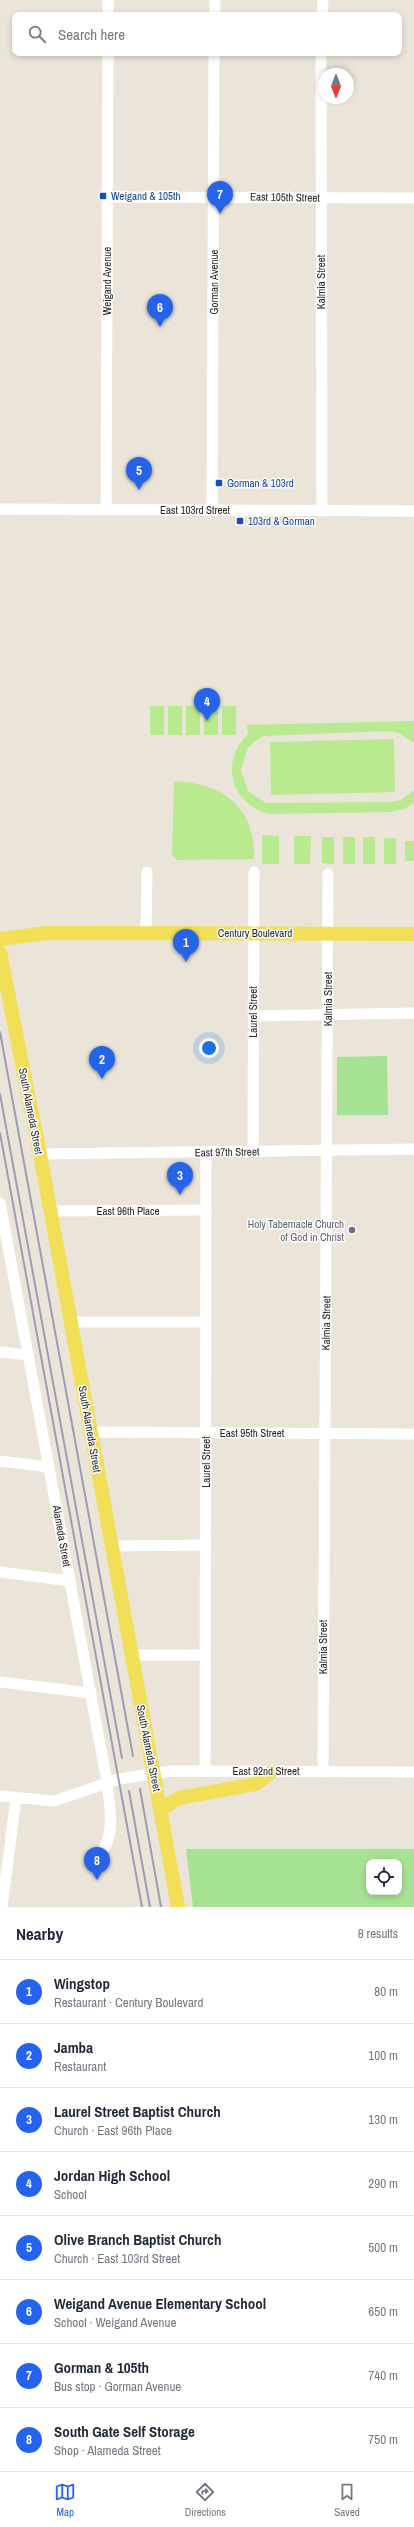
<!DOCTYPE html>
<meta charset="utf-8">
<style>
:root{--surface:#fff;--page:#f2f2f3;--text:#1f2937;--muted:#747a83;--line:#e0e1e3;--accent:#2563eb}
body{margin:0;font-family:"Archivo Narrow",sans-serif;background:var(--page);color:var(--text)}
.controls{position:absolute;right:12px;bottom:12px;display:grid;overflow:hidden;border-radius:8px;box-shadow:0 2px 6px #0003}
.controls button{width:36px;height:36px;display:grid;place-items:center;padding:0;border:0;border-bottom:1px solid var(--line);background:var(--surface);color:var(--text);font:20px sans-serif}
.compass{position:absolute;left:318px;top:68px;width:36px;height:36px;border-radius:50%;background:var(--surface);box-shadow:0 2px 6px #0003;rotate:180deg}
.you{position:absolute;left:209px;top:1048px;width:14px;height:14px;margin:-10px;border:3px solid #fff;border-radius:50%;background:#1a73e8;box-shadow:0 0 0 6px #1a73e833}
.badge{display:grid;place-items:center;width:26px;height:26px;border-radius:50%;background:var(--accent);color:#fff;font-size:13px;font-weight:700}
.pin{position:absolute;translate:-50% -33px;filter:drop-shadow(0 1px 2px #0008)}
.pin::after{content:'';position:absolute;top:21px;width:14px;height:12px;background:inherit;clip-path:polygon(0 0,100% 0,50% 100%)}
.list{margin:0;padding:0;list-style:none}
h2{display:flex;justify-content:space-between;align-items:center;height:52px;margin:0;padding:0 16px;font-size:17px}
h2 small{font-size:13px;font-weight:400;color:var(--muted)}
.list li{display:grid;grid-template-columns:26px 1fr auto;gap:12px;align-items:center;box-sizing:border-box;height:64px;padding:0 16px;border-top:1px solid var(--line)}
.list b{display:block;font-size:15px;white-space:nowrap}
.list p{margin:0;font-size:13px;white-space:nowrap;color:var(--muted)}
.list em{font-size:13px;font-style:normal;color:var(--muted)}
.icon{flex:none;width:22px;height:22px;fill:none;stroke:currentColor;stroke-width:2;stroke-linecap:round;stroke-linejoin:round}
.map{position:relative;flex:none;width:414px;height:1907px;overflow:hidden}
.search{position:absolute;background:var(--surface);box-shadow:0 2px 6px #0003;left:12px;right:12px;top:12px;height:44px;display:flex;align-items:center;gap:10px;box-sizing:border-box;padding:0 14px;border-radius:8px;color:var(--muted);font-size:15px}
.sheet{height:564px;background:var(--surface)}
nav{display:flex;justify-content:space-around;align-items:center;box-sizing:border-box;height:56px;border-top:1px solid var(--line);background:var(--surface);font-size:11px;color:var(--muted)}
nav a{display:grid;justify-items:center;gap:2px}
nav .on{color:var(--accent)}
.map>svg:first-child{display:block}
.green{fill:#a6e294;fill-rule:evenodd}
.pitch{fill:#b9ea90}
.lines{fill:none;stroke-linecap:round;stroke-linejoin:round}
.minor{stroke:#fff;stroke-width:11}
.major{stroke:#f1df58;stroke-width:14}
.rail{stroke:#9c9db3;stroke-width:2}
.transit-dot{fill:#1a4fb4;stroke:#fff;stroke-width:1.5}
.worship-dot{fill:#6b7280;stroke:#fff;stroke-width:1.5}
.labels{text-anchor:middle;dominant-baseline:central;stroke-width:3;stroke-linejoin:round;paint-order:stroke}
.transit-label{font-size:11px;fill:#164399;stroke:#fff;text-anchor:start}
.street-label{font-size:11px;fill:#282828;stroke:#fff}
.worship-label{font-size:11px;fill:#5b616d;stroke:#fff;text-anchor:end}
</style>
<div class="map">
<svg width="414" height="1907" viewBox="0 0 414 1907">
<rect width="100%" height="100%" fill="#ebe5d9"/>
<g class="green">
<polygon points="387,1056 388,1115 337,1115 337,1057"/>
<path d="M186 1849H414V1907H193ZM369 1862H399V1892H369Z"/>
</g>
<g class="pitch">
<rect x="150" y="706" width="14" height="29"/>
<rect x="168" y="706" width="14" height="29"/>
<rect x="186" y="706" width="14" height="29"/>
<rect x="222" y="706" width="14" height="29"/>
<rect x="204" y="707" width="14" height="28"/>
<path d="M414 721V743L399 733 387 731 264 736 255 741 247 749 241 770 248 791 266 803 389 802 401 800 414 790V803L404 809 389 812 270 814C231 805 219 762 248 734L247 725Z"/>
<polygon points="394,739 395,792 271,795 270,742"/>
<path d="M174 781C222 783 256 807 254 859L177 860 172 855Z"/>
<polygon points="262,835 279,836 279,864 262,864"/>
<polygon points="294,836 311,836 310,864 294,864"/>
<polygon points="322,837 334,837 334,864 322,863"/>
<rect x="343" y="837" width="12" height="27"/>
<rect x="363" y="837" width="12" height="27"/>
<rect x="384" y="838" width="12" height="26"/>
<rect x="405" y="841" width="9" height="20"/>
</g>
<g class="lines">
<g class="minor">
<polyline points="108,15 108,0"/>
<polyline points="215,15 215,0"/>
<polyline points="322,15 323,0"/>
<polyline points="321,53 322,511"/>
<polyline points="107,197 414,198"/>
<polyline points="0,509 414,511"/>
<polyline points="106,510 108,53"/>
<polyline points="212,510 214,53"/>
<polyline points="146,933 147,872"/>
<polyline points="253,1016 414,1013"/>
<polyline points="253,1151 254,872"/>
<polyline points="40,1154 414,1149"/>
<path d="M0 1203 107 1782C110 1813 118 1840 92 1863"/>
<polyline points="50,1211 206,1210"/>
<polyline points="71,1322 206,1322"/>
<polyline points="0,1352 28,1355"/>
<polyline points="91,1432 414,1434"/>
<polyline points="0,1461 49,1467"/>
<polyline points="112,1546 206,1545"/>
<polyline points="0,1572 70,1581"/>
<polyline points="132,1655 205,1655"/>
<polyline points="0,1682 91,1693"/>
<polyline points="205,1771 206,1152"/>
<polyline points="323,1772 328,874"/>
<polyline points="0,1796 54,1801 119,1779 171,1771 414,1772"/>
<polyline points="2,1907 16,1798"/>
</g>
<g class="major">
<polyline points="0,939 47,933 414,934"/>
<polyline points="0,952 40,1154 178,1907"/>
<polyline points="160,1810 179,1798 256,1784 271,1772"/>
</g>
<g class="rail">
<polyline points="0,1032 133,1756"/>
<polyline points="0,1094 122,1758"/>
<polyline points="0,1133 142,1907"/>
<polyline points="140,1789 161,1907"/>
<polyline points="129,1791 150,1907"/>
</g>
</g>
<g class="transit-dot">
<rect x="99" y="192" width="8" height="8" rx="2"/>
<rect x="215" y="479" width="8" height="8" rx="2"/>
<rect x="236" y="517" width="8" height="8" rx="2"/>
</g>
<circle class="worship-dot" cx="352" cy="1230" r="4"/>
<g class="labels">
<g class="transit-label">
<text x="111" y="196">Weigand &amp; 105th</text>
<text x="227" y="483">Gorman &amp; 103rd</text>
<text x="248" y="521">103rd &amp; Gorman</text>
</g>
<g class="street-label">
<text transform="translate(285 197) rotate(1)">East 105th Street</text>
<text transform="translate(107 281) rotate(-90)">Weigand Avenue</text>
<text transform="translate(214 282) rotate(-90)">Gorman Avenue</text>
<text transform="translate(321 282) rotate(-90)">Kalmia Street</text>
<text x="195" y="510">East 103rd Street</text>
<text x="255" y="933">Century Boulevard</text>
<text transform="translate(328 999) rotate(-90)">Kalmia Street</text>
<text transform="translate(253 1012) rotate(-90)">Laurel Street</text>
<text transform="translate(31 1111) rotate(79)">South Alameda Street</text>
<text transform="translate(227 1152) rotate(-1)">East 97th Street</text>
<text x="128" y="1211">East 96th Place</text>
<text transform="translate(326 1323) rotate(-89)">Kalmia Street</text>
<text transform="translate(90 1429) rotate(80)">South Alameda Street</text>
<text x="252" y="1433">East 95th Street</text>
<text transform="translate(206 1462) rotate(-90)">Laurel Street</text>
<text transform="translate(62 1536) rotate(80)">Alameda Street</text>
<text transform="translate(323 1647) rotate(-90)">Kalmia Street</text>
<text transform="translate(149 1748) rotate(79)">South Alameda Street</text>
<text x="266" y="1771">East 92nd Street</text>
</g>
<g class="worship-label">
<text x="344" y="1224">Holy Tabernacle Church<tspan x="344" dy="13">of God in Christ</tspan></text>
</g>
</g>
</svg>
<div class="controls">
<button><svg class="icon" aria-label="locate" viewBox="0 0 24 24"><circle cx="12" cy="12" r="6"/><path d="M12 2v4M12 18v4M2 12h4M18 12h4"/></svg></button>
</div>
<svg class="compass" viewBox="-18 -18 36 36"><path d="M0-13l5 13h-10z" fill="#e53935"/><path d="M0 13l5-13h-10z" fill="#747a83"/></svg>
<div class="you"></div>
<div class="pin badge" style="left:186px;top:962px">1</div>
<div class="pin badge" style="left:102px;top:1079px">2</div>
<div class="pin badge" style="left:180px;top:1195px">3</div>
<div class="pin badge" style="left:207px;top:721px">4</div>
<div class="pin badge" style="left:139px;top:490px">5</div>
<div class="pin badge" style="left:160px;top:327px">6</div>
<div class="pin badge" style="left:220px;top:214px">7</div>
<div class="pin badge" style="left:97px;top:1880px">8</div>
<div class="search"><svg class="icon" aria-label="search" viewBox="0 0 24 24"><circle cx="10" cy="10" r="6"/><path d="M15 15l6 6"/></svg>Search here</div>
</div>
<section class="sheet">
<h2>Nearby<small>8 results</small></h2>
<ul class="list">
<li><span class="badge">1</span><div><b>Wingstop</b><p>Restaurant · Century Boulevard</p></div><em>80 m</em></li>
<li><span class="badge">2</span><div><b>Jamba</b><p>Restaurant</p></div><em>100 m</em></li>
<li><span class="badge">3</span><div><b>Laurel Street Baptist Church</b><p>Church · East 96th Place</p></div><em>130 m</em></li>
<li><span class="badge">4</span><div><b>Jordan High School</b><p>School</p></div><em>290 m</em></li>
<li><span class="badge">5</span><div><b>Olive Branch Baptist Church</b><p>Church · East 103rd Street</p></div><em>500 m</em></li>
<li><span class="badge">6</span><div><b>Weigand Avenue Elementary School</b><p>School · Weigand Avenue</p></div><em>650 m</em></li>
<li><span class="badge">7</span><div><b>Gorman &amp; 105th</b><p>Bus stop · Gorman Avenue</p></div><em>740 m</em></li>
<li><span class="badge">8</span><div><b>South Gate Self Storage</b><p>Shop · Alameda Street</p></div><em>750 m</em></li>
</ul>
</section>
<nav>
<a class="on"><svg class="icon" aria-label="map" viewBox="0 0 24 24"><path d="M3 6l6-2 6 2 6-2v14l-6 2-6-2-6 2zM9 4v14M15 6v14"/></svg>Map</a>
<a><svg class="icon" aria-label="directions" viewBox="0 0 24 24"><path d="M12 3l9 9-9 9-9-9zM9 14v-3h6M13 9l2 2-2 2"/></svg>Directions</a>
<a><svg class="icon" aria-label="saved" viewBox="0 0 24 24"><path d="M7 4h10v16l-5-4-5 4z"/></svg>Saved</a>
</nav>
